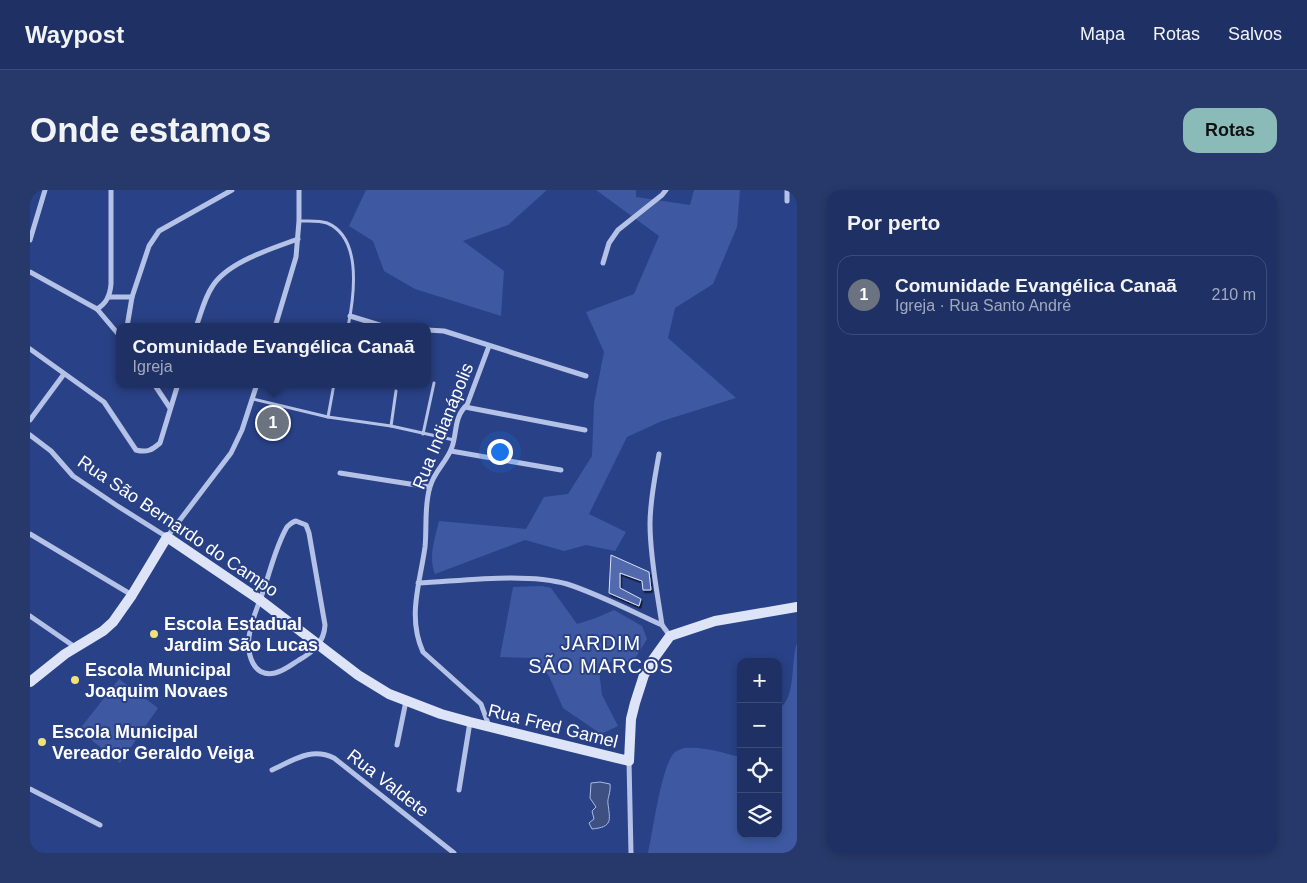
<!DOCTYPE html>
<html lang="pt">
<meta charset="utf-8">
<style>
:root{--surface:#1f3164;--page:#27396a;--text:#f1f3f6;--muted:#a1a9bf;--line:#3c4c78;--accent:#8bbbb9}
body{margin:0;font-family:Helvetica,sans-serif;background:var(--page);color:var(--text)}
.controls{position:absolute;right:15px;bottom:15px;display:grid;overflow:hidden;border-radius:10px;box-shadow:0 2px 8px #0003}
.controls button{width:45px;height:45px;display:grid;place-items:center;padding:0;border:0;border-bottom:1px solid var(--line);background:var(--surface);color:var(--text);font:25px sans-serif}
.you{position:absolute;left:469px;top:261px;width:18px;height:18px;margin:-12px;border:4px solid #fff;border-radius:50%;background:#1a73e8;box-shadow:0 0 0 8px #1a73e833}
.badge{display:grid;place-items:center;width:32px;height:32px;border-radius:50%;background:var(--accent);color:#fff;font-size:16px;font-weight:700}
.pin{position:absolute;translate:-50% -50%;border:2px solid #fff;box-shadow:0 1px 5px #0006}
.popup{position:absolute;left:86px;top:133px;width:315px;height:65px;box-sizing:border-box;display:grid;place-content:center;border-radius:10px;background:var(--surface);filter:drop-shadow(0 1px 4px #0005);font-size:16px;white-space:nowrap;color:var(--muted)}
.popup b{font-size:19px;color:var(--text)}
.popup::after{content:'';position:absolute;left:50%;top:100%;margin-left:-10px;border:10px solid transparent;border-top-color:var(--surface)}
.list{margin:0;padding:0;list-style:none}
h2{display:flex;justify-content:space-between;align-items:center;height:65px;margin:0;padding:0 20px;font-size:21px}
h2 small{font-size:16px;font-weight:400;color:var(--muted)}
.list li{display:grid;grid-template-columns:32px 1fr auto;gap:15px;align-items:center;box-sizing:border-box;height:80px;margin:0 10px 10px;padding:0 10px;border:1px solid var(--line);border-radius:15px}
.list b{display:block;font-size:19px;white-space:nowrap}
.list p{margin:0;font-size:16px;white-space:nowrap;color:var(--muted)}
.list em{font-size:16px;font-style:normal;color:var(--muted)}
.icon{flex:none;width:28px;height:28px;fill:none;stroke:currentColor;stroke-width:2;stroke-linecap:round;stroke-linejoin:round}
.map{position:relative;flex:none;width:767px;height:663px;overflow:hidden;border-radius:15px}
header{display:flex;align-items:center;gap:30px;box-sizing:border-box;height:70px;padding:0 25px;background:var(--surface);border-bottom:1px solid var(--line)}
header strong{font-size:24px}
nav{display:flex;gap:28px;margin-inline-start:auto;font-size:18px}
.intro{display:flex;align-items:center;justify-content:space-between;box-sizing:border-box;height:120px;padding:0 30px}
h1{margin:0;font-size:35px}
.button{padding:12px 22px;border-radius:15px;background:var(--accent);color:#111;font-size:18px;font-weight:700}
main{display:flex;gap:30px;padding:0 30px}
aside{flex:1;background:var(--surface);border-radius:15px;box-shadow:0 2px 8px #0003}
.map>svg:first-child{display:block}
.green{fill:#3e59a2}
.water{fill:#3e4f81;stroke:#a9bbe8}
.building{fill:#5269ad;stroke:#d8e0f6;filter:url(#shadow)}
.lines{fill:none;stroke-linecap:round;stroke-linejoin:round}
.lane{stroke:#b5c2e7;stroke-width:3}
.street{stroke:#b5c2e7;stroke-width:5}
.secondary{stroke:#dee4f7;stroke-width:10}
.poi-dot{fill:#eee27c;stroke:#294186;stroke-width:2}
.labels{text-anchor:middle;dominant-baseline:central;stroke-width:4;stroke-linejoin:round;paint-order:stroke}
.street-label{font-size:18px;fill:#fff;stroke:#294186}
.poi-label{font-size:18px;font-weight:bold;fill:#fff;stroke:#294186;text-anchor:start}
.quarter-label{font-size:20px;letter-spacing:1px;fill:#fff;stroke:#294186}
</style>
<header>
<strong>Waypost</strong>
<nav><a>Mapa</a><a>Rotas</a><a>Salvos</a></nav>
</header>
<div class="intro"><h1>Onde estamos</h1><a class="button">Rotas</a></div>
<main>
<div class="map">
<svg width="767" height="663" viewBox="0 0 767 663">
<defs>
<filter id="shadow"><feDropShadow dx="1.5" dy="2.5" stdDeviation="0" flood-color="#0009"/></filter>
</defs>
<rect width="100%" height="100%" fill="#294186"/>
<g class="green">
<polygon points="336,0 517,0 478,35 433,51 474,81 471,126 385,99 354,81 343,51 319,36"/>
<path d="M566 0H606V7L660 15 664 0H710L707 37 683 94 645 118 638 148 706 208 632 231 597 247 559 324 596 342 585 361 556 355 534 361 495 350 405 384C398 367 405 348 409 331L496 339 514 307 538 304 562 266 564 213 574 162 556 122 604 104 629 46Z"/>
<polygon points="512,396 521,398 547,434 566,428 584,420 612,436 617,449 602,473 586,468 569,480 572,505 588,536 571,544 533,518 519,486 505,468 470,467 483,397"/>
<path d="M767 453V663H618C623 641 631 578 644 563 646 561 651 559 654 558 673 556 693 563 711 567V644H748V519C767 509 760 472 767 453Z"/>
<polygon points="89,489 128,518 90,573 49,540"/>
</g>
<path class="water" d="M570 592 580 594C581 603 577 608 578 614 580 630 583 637 562 639L559 633 564 629 562 621 566 617 560 608 561 593Z"/>
<g class="building">
<polygon points="236,228 252,231 249,239 234,235"/>
<polygon points="581,365 619,382 621,400 613,400 612,391 590,383 590,398 611,409 609,416 579,403"/>
</g>
<g class="lines">
<g class="lane">
<path d="M269 31C278 31 289 30 297 33 333 48 324 107 318 137"/>
<polyline points="223,209 298,227 361,236 424,250"/>
<polyline points="298,227 304,194"/>
<polyline points="361,236 366,201"/>
<polyline points="393,244 404,193"/>
</g>
<g class="street">
<polyline points="757,0 757,11"/>
<polyline points="0,50 15,0"/>
<polyline points="573,73 579,53 588,40 632,5 636,0"/>
<polyline points="0,82 67,119 89,145"/>
<polyline points="78,107 102,107"/>
<path d="M67 119C77 113 80 105 81 94V0"/>
<polyline points="320,126 356,137"/>
<polyline points="97,137 102,107 119,56 129,41 202,0"/>
<path d="M166 137C171 124 174 109 182 97 197 72 241 59 268 49"/>
<polyline points="245,137 266,67 269,31 269,0"/>
<polyline points="397,140 414,141 556,186"/>
<path d="M0 159 74 212 106 260C117 263 122 260 130 253L148 194"/>
<polyline points="124,194 140,218"/>
<polyline points="435,217 555,240"/>
<polyline points="0,230 34,184"/>
<polyline points="0,245 21,261 43,286 86,315 137,347 201,263 212,240 227,194"/>
<polyline points="421,261 531,280"/>
<path d="M629 264C625 287 620 310 620 334 620 367 627 401 632 435"/>
<polyline points="310,283 399,297"/>
<path d="M266 331 276 335 279 343 295 435C294 453 283 462 269 470 261 475 254 481 245 483 223 488 217 464 219 447 221 430 229 414 234 399 241 378 246 356 257 337 260 334 262 332 266 331Z"/>
<polyline points="0,344 102,405"/>
<path d="M388 393C431 391 496 382 537 394 568 404 601 421 632 435L640 446"/>
<polyline points="0,426 45,457"/>
<path d="M459 536 451 514 393 462C377 427 390 393 395 357 397 338 394 315 400 297 404 281 417 272 422 257 427 243 424 226 437 215L459 156"/>
<polyline points="367,555 376,511"/>
<polyline points="599,571 601,663"/>
<path d="M242 580C264 570 281 557 304 568L424 663"/>
<polyline points="0,599 70,635"/>
<polyline points="429,600 440,532"/>
</g>
<polyline class="secondary" points="0,492 35,464 73,441 83,432 102,405 137,347 230,410 328,485 359,504 411,524 440,532 599,571 601,529 605,513 614,485 622,471 640,446 685,431 767,417"/>
</g>
<g class="poi-dot">
<circle cx="124" cy="444" r="5"/>
<circle cx="45" cy="490" r="5"/>
<circle cx="12" cy="552" r="5"/>
</g>
<g class="labels">
<g class="street-label">
<text transform="translate(413 236) rotate(-68)">Rua Indianápolis</text>
<text transform="translate(148 336) rotate(34)">Rua São Bernardo do Campo</text>
<text transform="translate(523 536) rotate(14)">Rua Fred Gamel</text>
<text transform="translate(358 593) rotate(38)">Rua Valdete</text>
</g>
<g class="poi-label">
<text x="134" y="434">Escola Estadual<tspan x="134" dy="21">Jardim São Lucas</tspan></text>
<text x="55" y="480">Escola Municipal<tspan x="55" dy="21">Joaquim Novaes</tspan></text>
<text x="22" y="542">Escola Municipal<tspan x="22" dy="21">Vereador Geraldo Veiga</tspan></text>
</g>
<g class="quarter-label">
<text x="571" y="453">JARDIM<tspan x="571" dy="23">SÃO MARCOS</tspan></text>
</g>
</g>
</svg>
<div class="controls">
<button>+</button>
<button>−</button>
<button><svg class="icon" aria-label="locate" viewBox="0 0 24 24"><circle cx="12" cy="12" r="6"/><path d="M12 2v4M12 18v4M2 12h4M18 12h4"/></svg></button>
<button><svg class="icon" aria-label="layers" viewBox="0 0 24 24"><path d="M12 4l9 5-9 5-9-5zM3 14l9 5 9-5"/></svg></button>
</div>
<div class="you"></div>
<div class="pin badge" style="left:243px;top:233px;background:#6b7280">1</div>
<div class="popup"><b>Comunidade Evangélica Canaã</b>Igreja</div>
</div>
<aside>
<h2>Por perto<small></small></h2>
<ul class="list">
<li><span class="badge" style="background:#6b7280">1</span><div><b>Comunidade Evangélica Canaã</b><p>Igreja · Rua Santo André</p></div><em>210 m</em></li>
</ul>
</aside>
</main>
